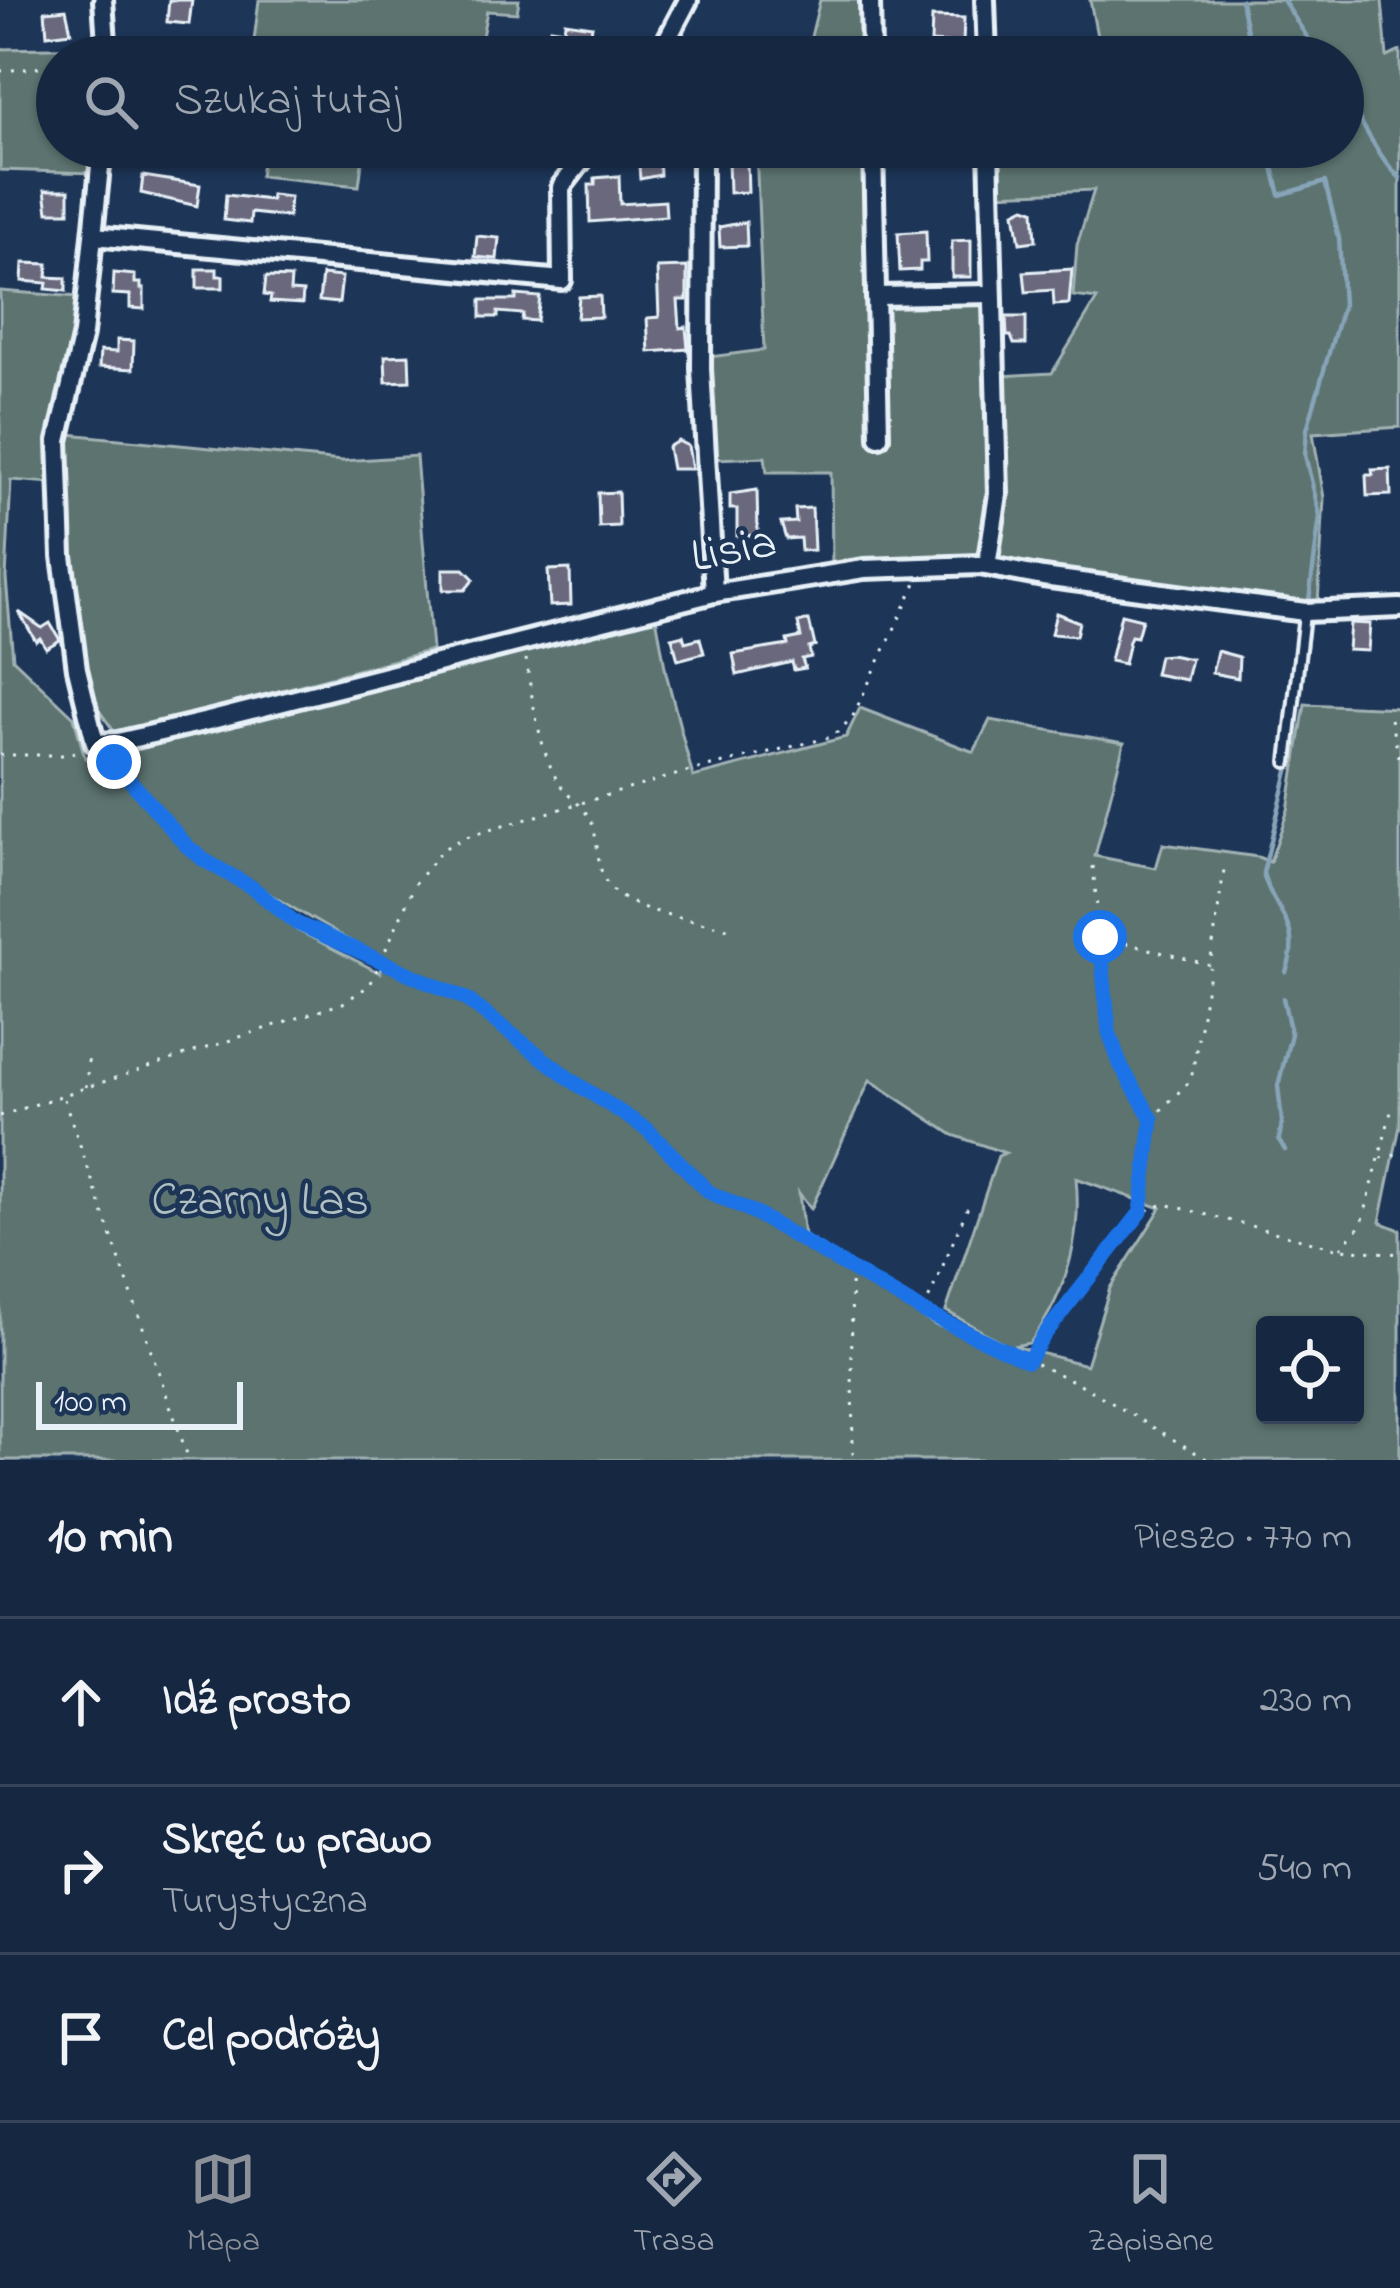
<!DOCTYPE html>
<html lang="pl">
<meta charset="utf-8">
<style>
:root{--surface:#162841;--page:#23344c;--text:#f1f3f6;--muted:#9ea6b1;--line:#35445a;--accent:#8c9099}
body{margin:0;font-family:"Indie Flower",sans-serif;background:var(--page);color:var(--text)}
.controls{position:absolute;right:36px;bottom:36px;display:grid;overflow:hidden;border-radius:12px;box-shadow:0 3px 9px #0004}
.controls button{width:108px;height:108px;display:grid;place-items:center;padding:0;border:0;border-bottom:3px solid var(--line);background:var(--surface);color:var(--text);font:60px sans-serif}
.scale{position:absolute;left:36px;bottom:30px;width:207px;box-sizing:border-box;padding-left:12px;border:6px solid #e8f1f8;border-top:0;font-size:33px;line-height:42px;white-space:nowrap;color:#e8f1f8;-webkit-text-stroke:9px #1d3557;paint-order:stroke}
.stop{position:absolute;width:36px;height:36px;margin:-27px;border:9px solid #1a73e8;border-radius:50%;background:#fff}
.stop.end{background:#1a73e8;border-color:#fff;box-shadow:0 3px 12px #0008}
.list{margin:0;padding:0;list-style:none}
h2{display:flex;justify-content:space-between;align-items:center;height:156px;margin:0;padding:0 48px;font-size:51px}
h2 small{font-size:39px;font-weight:400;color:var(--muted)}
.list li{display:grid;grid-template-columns:78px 1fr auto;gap:36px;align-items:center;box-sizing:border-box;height:168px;padding:0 48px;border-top:3px solid var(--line)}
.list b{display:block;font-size:45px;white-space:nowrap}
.list p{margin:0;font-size:39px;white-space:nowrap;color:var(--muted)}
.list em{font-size:39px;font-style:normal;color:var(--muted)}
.icon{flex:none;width:66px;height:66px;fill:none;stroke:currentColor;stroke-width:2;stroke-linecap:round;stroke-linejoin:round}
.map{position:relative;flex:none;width:1400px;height:1460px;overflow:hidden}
.search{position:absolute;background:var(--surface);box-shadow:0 3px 9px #0004;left:36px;right:36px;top:36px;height:132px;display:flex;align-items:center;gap:30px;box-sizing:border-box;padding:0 42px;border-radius:66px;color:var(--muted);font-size:45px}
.sheet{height:660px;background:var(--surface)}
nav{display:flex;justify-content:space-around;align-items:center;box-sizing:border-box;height:168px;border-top:3px solid var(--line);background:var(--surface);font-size:33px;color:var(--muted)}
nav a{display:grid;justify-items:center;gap:6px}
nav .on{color:var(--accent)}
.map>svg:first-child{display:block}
.green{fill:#5b736f;stroke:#a2b2b4;stroke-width:3;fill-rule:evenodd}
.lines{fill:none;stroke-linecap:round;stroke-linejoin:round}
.stream{stroke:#87a4b8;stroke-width:4.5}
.building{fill:#69687b;stroke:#e8f1f8;stroke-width:3}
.lane-casing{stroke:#e8f1f8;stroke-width:16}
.street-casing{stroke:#e8f1f8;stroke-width:26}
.path{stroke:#e8f1f8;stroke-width:3;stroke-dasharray:3 9;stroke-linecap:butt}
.lane{stroke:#1d3557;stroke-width:8}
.street{stroke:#1d3557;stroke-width:16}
.route{stroke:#1a73e8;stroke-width:15}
.labels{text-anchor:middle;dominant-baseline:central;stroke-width:9;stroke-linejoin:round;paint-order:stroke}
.street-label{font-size:48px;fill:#e8f1f8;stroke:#1d3557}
.park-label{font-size:48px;fill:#b0bfc1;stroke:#1d3557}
</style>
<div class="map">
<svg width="1400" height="1460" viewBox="0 0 1400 1460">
<rect width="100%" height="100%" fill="#1d3557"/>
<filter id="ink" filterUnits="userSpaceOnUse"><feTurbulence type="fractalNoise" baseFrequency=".00833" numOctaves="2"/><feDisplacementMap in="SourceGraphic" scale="24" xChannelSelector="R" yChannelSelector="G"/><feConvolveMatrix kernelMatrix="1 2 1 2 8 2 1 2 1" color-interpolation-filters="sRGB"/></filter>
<g filter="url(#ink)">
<g class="green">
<polygon points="259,0 519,0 517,13 487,11 478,57 366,57 365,53 254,41"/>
<polygon points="820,0 864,0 866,57 806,57"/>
<polygon points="1090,0 1382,0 1387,57 1400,51 1400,427 1313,433 1324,498 1318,604 1300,606 998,558 1005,477 1000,376 1052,373 1097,299 1073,296 1077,245 1094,190 994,194 997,152 1087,147 1343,147 1343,57 1101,57"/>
<polygon points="102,47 101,57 57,57 57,147 95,147 93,173 0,170 0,49"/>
<polygon points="264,147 364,147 359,186 260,176"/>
<polygon points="756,147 869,147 875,445 886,443 884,384 888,303 986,301 994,514 979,560 832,567 831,472 767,472 765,457 714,459 709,357 764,350"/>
<path d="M0 291 78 297 76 331 56 397 52 483 11 480 6 578 13 659 74 717 85 758 125 752 346 688 656 616 666 673 693 777 846 737 860 708 974 752 990 720 1124 743 1095 856 1156 868 1163 844 1258 857 1270 862 1288 810 1305 704 1400 708V1126L1380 1222 1400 1230V1460H0ZM230 871 382 960 380 973 297 930ZM870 1080 953 1135 1005 1153 998 1156 946 1311 1003 1343 935 1325 804 1236 799 1193 811 1209ZM1076 1178 1161 1208 1110 1288 1086 1365 1013 1346 1030 1343C1066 1294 1082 1238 1076 1178ZM1265 1325H1355V1415H1265Z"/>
<polygon points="68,434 342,461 416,456 432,650 116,734 91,699 73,573"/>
</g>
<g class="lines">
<g class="stream">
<polyline points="1241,0 1252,57"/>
<polyline points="1283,0 1320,57"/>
<path d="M1343 92C1362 121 1377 156 1400 178"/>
<polyline points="1268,147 1280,195 1325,182 1339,238 1343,304 1307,429 1305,455 1320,516 1309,600"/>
<polyline points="1293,746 1310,617"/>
<path d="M1286 972C1304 923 1273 913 1263 873L1290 763"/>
<polyline points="1283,998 1291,1034 1278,1086 1282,1122 1279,1140 1285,1150"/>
</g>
</g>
<g class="building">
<polygon points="169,0 192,0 189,24 167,22"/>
<polygon points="66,9 71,32 47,35 45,11"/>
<polygon points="932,17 964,18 963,44 931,42"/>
<polygon points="565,22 592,26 590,36 564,33 562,50 547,49 550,28 564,30"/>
<polygon points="638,153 659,155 660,175 640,179"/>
<polygon points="747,159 748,192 729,193 728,160"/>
<polygon points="143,176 200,185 197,206 141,193"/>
<polygon points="619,176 620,204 665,201 666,216 590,222 589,185 595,185 595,178"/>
<polygon points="45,190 69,190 69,212 48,212"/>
<polygon points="226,195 271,200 271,195 290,197 288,217 251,213 250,223 224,220"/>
<polygon points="1025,207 1034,210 1036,241 1020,243 1015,212"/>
<polygon points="746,222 747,246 720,247 719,227"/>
<polygon points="926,231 927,262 920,262 920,270 900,271 898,233"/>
<polygon points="477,236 499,238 497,259 475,257"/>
<polygon points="971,240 971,277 952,277 952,241"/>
<polygon points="23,263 48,264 47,277 66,278 66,291 46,289 47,283 22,281"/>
<polygon points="687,267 687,300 678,300 680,328 686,327 688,349 649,352 647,318 659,317 657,268"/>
<polygon points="197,269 217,269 217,276 223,276 223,288 197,288"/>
<polygon points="1072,269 1069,304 1054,305 1053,290 1026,292 1024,272"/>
<polygon points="114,273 135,275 135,283 141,283 141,289 144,289 144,309 130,308 130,295 113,294"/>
<polygon points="322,275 342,277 339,303 319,301"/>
<polygon points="266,277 291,278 290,291 303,292 302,304 270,302 271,296 264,295"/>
<polygon points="516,295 540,297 537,321 522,320 523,314 498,312 498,317 481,317 481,300 516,300"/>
<polygon points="600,296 601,317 577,318 579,297"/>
<polygon points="1006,317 1026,317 1026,344 1014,344 1011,336 1007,336"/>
<polygon points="117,340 134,341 133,369 99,367 100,351 117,352"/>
<polygon points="409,355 410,381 386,382 385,356"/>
<polygon points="678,441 688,446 692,469 672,469 668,447"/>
<polygon points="1390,469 1391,495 1367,496 1366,475 1373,475 1372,470"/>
<polygon points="757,490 758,535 737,536 737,509 730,509 730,494"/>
<polygon points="618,492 619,526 599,527 598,493"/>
<polygon points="812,508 814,550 801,551 800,538 786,539 781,523 796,522 795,509"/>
<polygon points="443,569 464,569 474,579 465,590 443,590"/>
<polygon points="570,569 571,605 550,606 548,570"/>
<polygon points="19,612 42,628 50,623 60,640 46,648 40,638 36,641"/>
<polygon points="1056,613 1079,622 1076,636 1051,634"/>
<polygon points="1121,614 1142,619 1137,637 1131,636 1129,641 1124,664 1110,661"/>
<polygon points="809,620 815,646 809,648 811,657 802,659 805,668 794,670 792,662 737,675 733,654 788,645 787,640 801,637 798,623"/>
<polygon points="1350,623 1370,624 1368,651 1348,650"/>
<polygon points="683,635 685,642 700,638 704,653 678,660 672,638"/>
<polygon points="1217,651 1239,657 1238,678 1212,673"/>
<polygon points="1170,655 1191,659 1186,680 1155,674 1159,656"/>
</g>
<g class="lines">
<g class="lane-casing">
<polyline id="lane" points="1287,762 1304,614"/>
</g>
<g class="street-casing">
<g id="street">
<polyline points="103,0 107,57"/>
<polyline points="870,0 871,57"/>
<polyline points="985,0 987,57"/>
<polyline points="658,57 688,0"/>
<polyline points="102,147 83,334 58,441 62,556 77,669 95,743 118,742 208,721 714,593 864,569 980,565 1043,577 1305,612 1400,608"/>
<polyline points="702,147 701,369 714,593"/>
<polyline points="873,147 879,437"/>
<polyline points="94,236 562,280 561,187 592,147"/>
<polyline points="876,296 992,294"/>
<polyline points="987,566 998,494 989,147"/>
</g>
</g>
<g class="path">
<polyline points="0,71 57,66"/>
<path d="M526 659C531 693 540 754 559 783 569 799 587 807 593 826 601 854 594 882 624 899 650 914 700 921 731 929"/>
<polyline points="1390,719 1400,761"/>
<polyline points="0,755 65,755 81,750"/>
<polyline points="112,760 204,860 253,888 296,923 401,972 449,990 482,1009 574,1082 648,1130 709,1192 753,1212 924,1312 1080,1384 1208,1460"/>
<polyline points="1093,866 1109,1032 1120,1064 1152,1119 1141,1212"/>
<polyline points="1102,937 1210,965 1225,863"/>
<polyline points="86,1087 89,1052"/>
<polyline points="64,1099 189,1460"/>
<polyline points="0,1116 343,1003 370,985 416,882 443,849 466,837 686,772 832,737 852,718 916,583"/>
<polyline points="1152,1119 1191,1080 1210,967"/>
<polyline points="1381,1158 1400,1154"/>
<polyline points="1341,1248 1362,1224 1391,1112"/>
<polyline points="851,1271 853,1460"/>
<polyline points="924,1310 970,1202"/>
<polyline points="1029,1360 1045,1334 1141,1212 1165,1204 1340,1249 1400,1254"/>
</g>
<use href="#lane" class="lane"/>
<use href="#street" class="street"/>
</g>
</g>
<g class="lines" filter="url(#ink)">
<polyline class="route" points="114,762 187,846 204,860 253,888 296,923 466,999 574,1082 648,1130 709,1192 753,1212 924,1312 1028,1361 1045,1334 1141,1212 1152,1119 1120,1064 1109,1032 1100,937"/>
</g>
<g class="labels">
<g class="street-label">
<text transform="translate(734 551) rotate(-11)">Lisia</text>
</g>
<g class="park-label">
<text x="260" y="1202">Czarny Las</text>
</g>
</g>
</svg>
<div class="controls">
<button><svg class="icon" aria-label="locate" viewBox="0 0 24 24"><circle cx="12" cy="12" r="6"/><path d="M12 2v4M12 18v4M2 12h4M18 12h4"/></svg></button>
</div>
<div class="scale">100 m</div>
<div class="stop" style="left:1100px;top:937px"></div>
<div class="stop end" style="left:114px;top:762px"></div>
<div class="search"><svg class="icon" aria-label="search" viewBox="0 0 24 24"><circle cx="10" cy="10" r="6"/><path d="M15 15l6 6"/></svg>Szukaj tutaj</div>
</div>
<section class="sheet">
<h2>10 min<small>Pieszo · 770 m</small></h2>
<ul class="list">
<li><svg class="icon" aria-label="ahead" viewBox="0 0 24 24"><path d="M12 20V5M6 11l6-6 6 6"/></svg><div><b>Idź prosto</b></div><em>230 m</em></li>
<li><svg class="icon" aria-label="right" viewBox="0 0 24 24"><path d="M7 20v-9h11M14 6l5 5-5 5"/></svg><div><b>Skręć w prawo</b><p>Turystyczna</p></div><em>540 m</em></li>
<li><svg class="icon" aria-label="arrive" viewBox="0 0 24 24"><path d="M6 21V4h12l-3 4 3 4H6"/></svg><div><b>Cel podróży</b></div></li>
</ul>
</section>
<nav>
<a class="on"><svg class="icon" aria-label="map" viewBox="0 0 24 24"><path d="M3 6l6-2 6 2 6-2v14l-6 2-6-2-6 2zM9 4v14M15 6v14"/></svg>Mapa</a>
<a><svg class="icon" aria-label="directions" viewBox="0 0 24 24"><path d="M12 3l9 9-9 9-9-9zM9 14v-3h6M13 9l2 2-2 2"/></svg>Trasa</a>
<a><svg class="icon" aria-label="saved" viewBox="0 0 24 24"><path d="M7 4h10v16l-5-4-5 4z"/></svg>Zapisane</a>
</nav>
